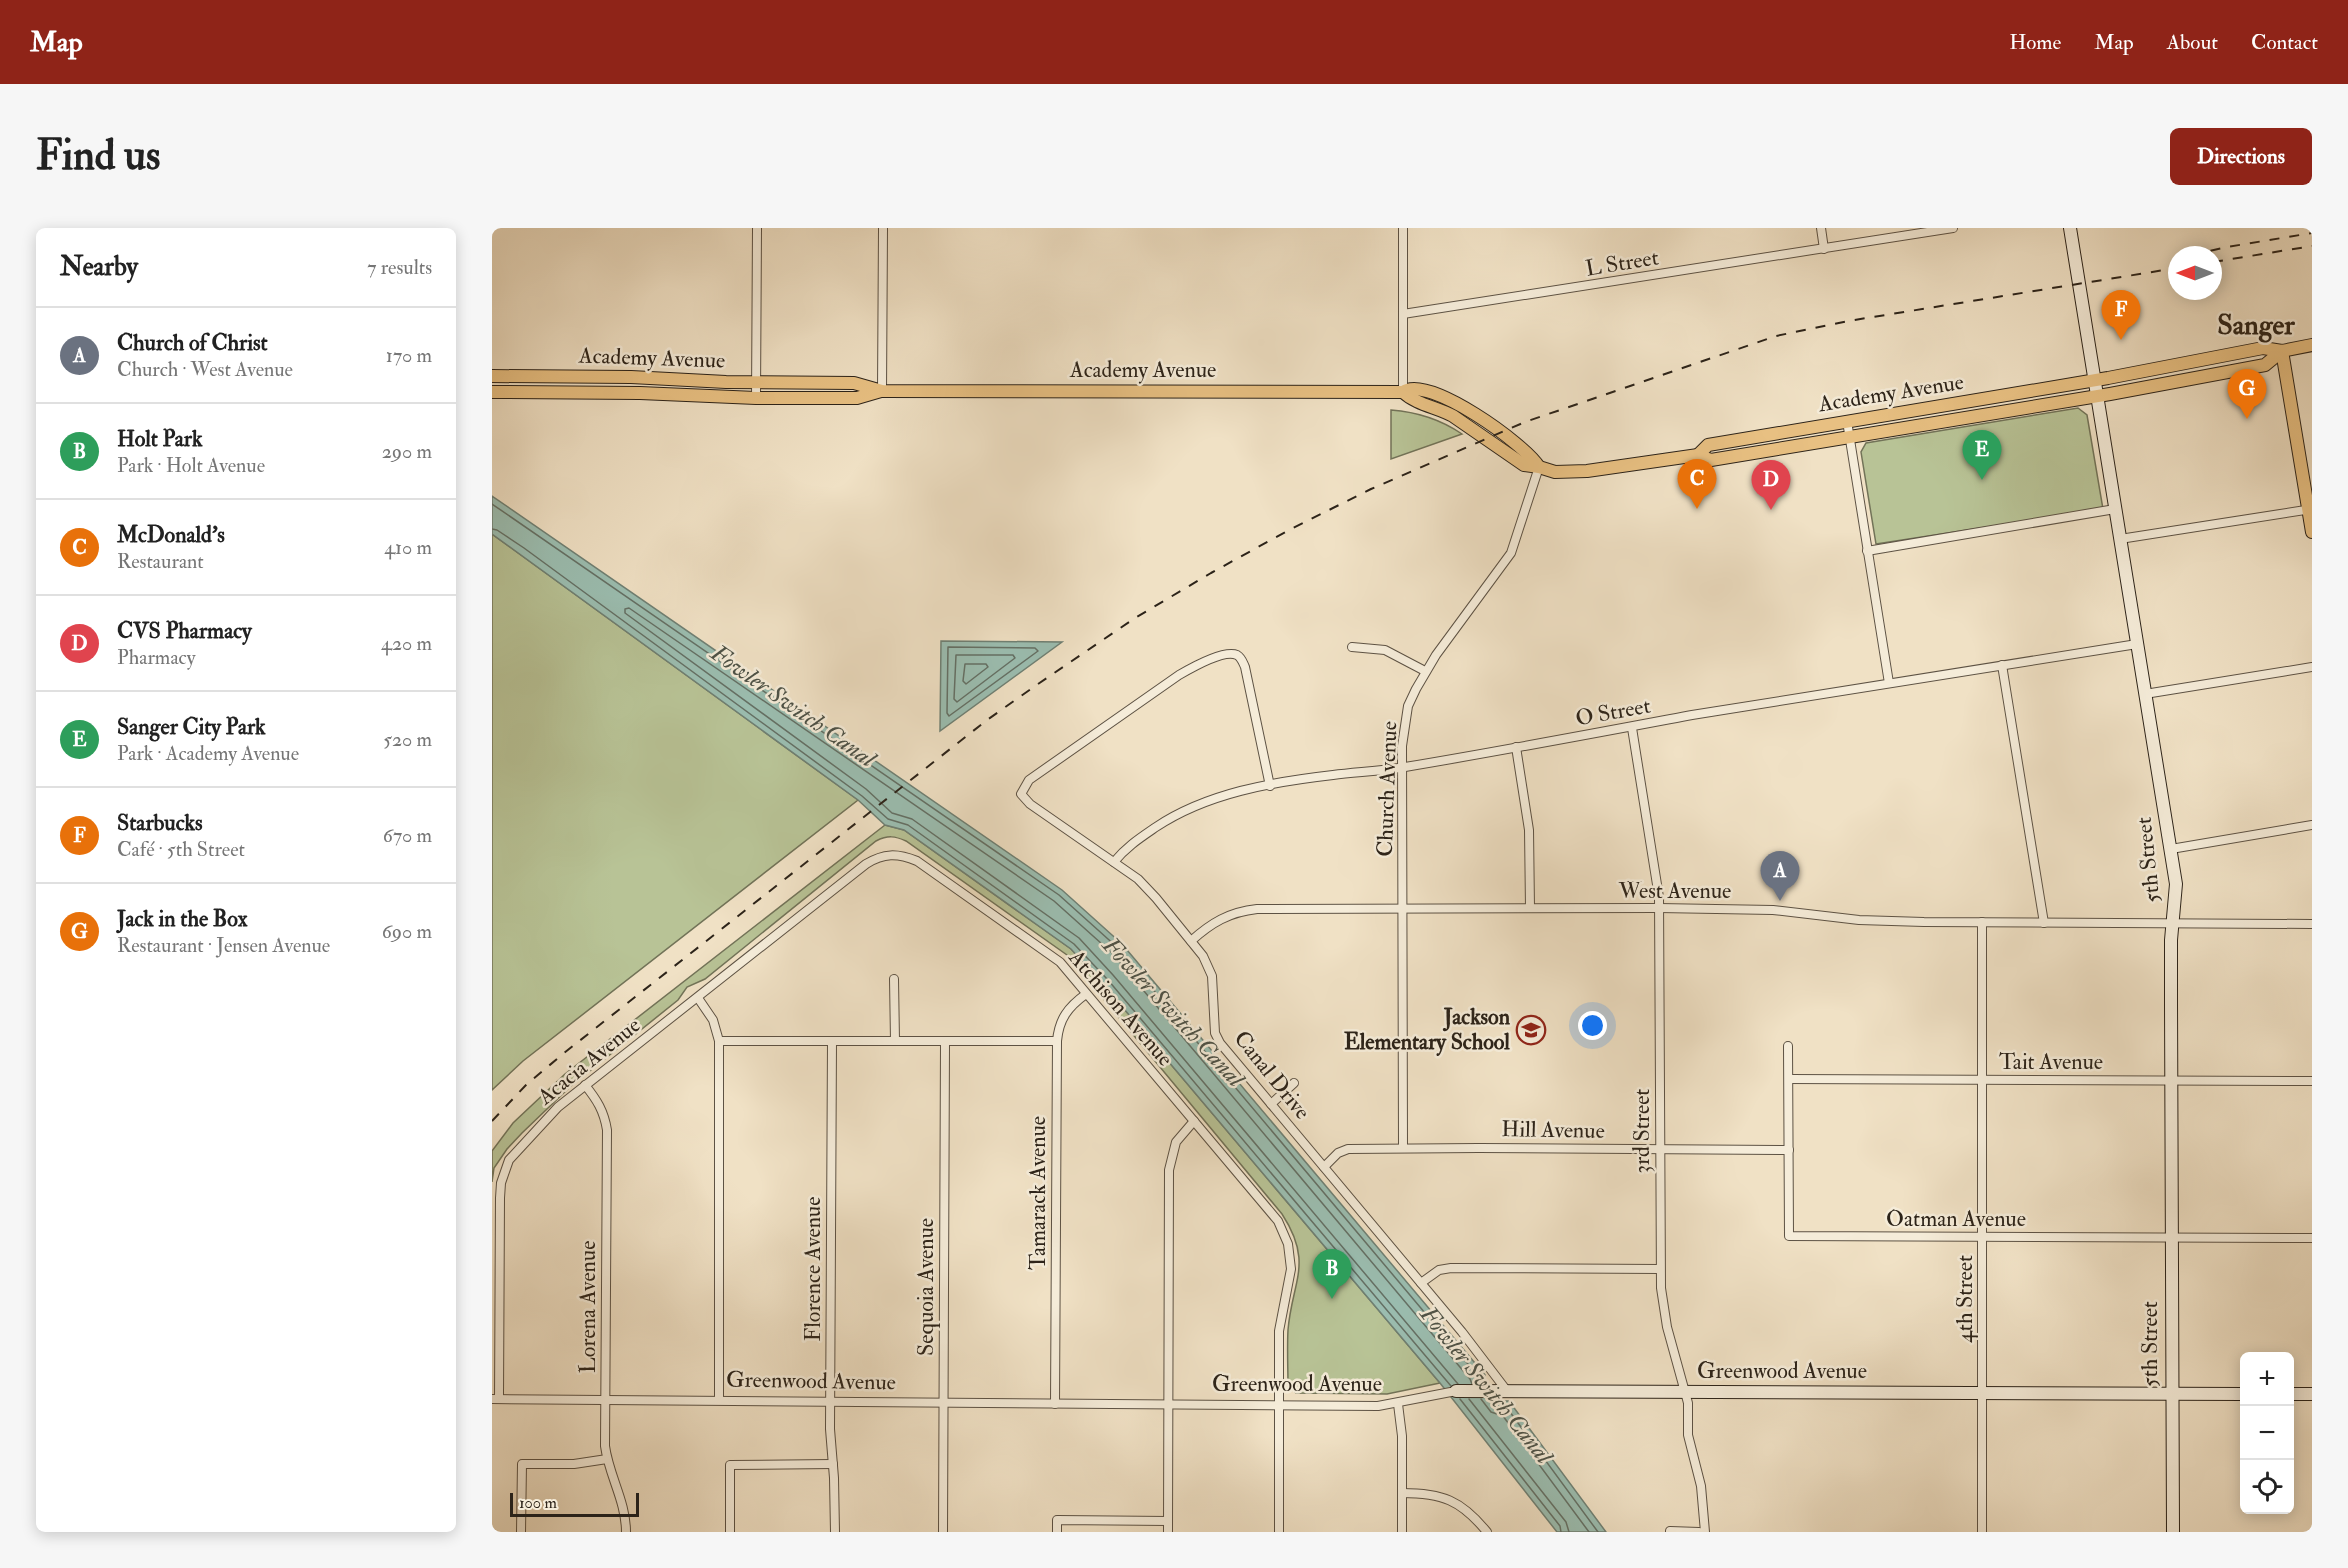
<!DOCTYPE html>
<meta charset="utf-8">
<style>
:root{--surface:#fff;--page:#f6f6f6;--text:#222;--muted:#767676;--line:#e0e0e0;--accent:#8f2418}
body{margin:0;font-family:"IM FELL Double Pica",serif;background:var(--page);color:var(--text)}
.controls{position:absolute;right:18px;bottom:18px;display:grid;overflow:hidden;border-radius:9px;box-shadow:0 3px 15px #0003}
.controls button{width:54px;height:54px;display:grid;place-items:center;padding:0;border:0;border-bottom:2px solid var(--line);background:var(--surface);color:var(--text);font:30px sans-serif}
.compass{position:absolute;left:1676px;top:18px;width:54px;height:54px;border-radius:50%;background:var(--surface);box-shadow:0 3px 15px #0003;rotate:270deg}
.scale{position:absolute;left:18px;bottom:15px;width:129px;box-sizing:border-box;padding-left:6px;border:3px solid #2c2319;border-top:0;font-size:16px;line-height:21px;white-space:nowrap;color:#2c2319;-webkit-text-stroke:4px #f5ecd9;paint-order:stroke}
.you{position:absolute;left:1101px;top:798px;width:21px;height:21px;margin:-15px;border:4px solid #fff;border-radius:50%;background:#1a73e8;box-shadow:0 0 0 9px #1a73e833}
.badge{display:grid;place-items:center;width:39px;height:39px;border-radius:50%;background:var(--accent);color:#fff;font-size:20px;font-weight:700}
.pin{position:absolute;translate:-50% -50px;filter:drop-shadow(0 2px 3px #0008)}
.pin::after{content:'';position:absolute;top:32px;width:21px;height:18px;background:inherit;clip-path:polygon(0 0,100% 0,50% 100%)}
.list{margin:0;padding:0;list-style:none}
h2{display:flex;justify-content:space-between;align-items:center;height:78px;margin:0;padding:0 24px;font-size:26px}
h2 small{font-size:20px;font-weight:400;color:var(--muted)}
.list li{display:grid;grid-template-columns:39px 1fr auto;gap:18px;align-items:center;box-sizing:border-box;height:96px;padding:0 24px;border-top:2px solid var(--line)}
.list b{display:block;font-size:22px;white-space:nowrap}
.list p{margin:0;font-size:20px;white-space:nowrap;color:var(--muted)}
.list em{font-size:20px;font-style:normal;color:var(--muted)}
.icon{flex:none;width:33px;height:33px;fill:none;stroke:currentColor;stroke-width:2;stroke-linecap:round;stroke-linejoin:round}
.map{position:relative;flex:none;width:1820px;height:1304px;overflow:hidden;border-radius:9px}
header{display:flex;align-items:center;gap:36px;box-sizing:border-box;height:84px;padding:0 30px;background:var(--accent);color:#fff}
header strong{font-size:28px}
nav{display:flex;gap:33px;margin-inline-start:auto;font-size:21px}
.intro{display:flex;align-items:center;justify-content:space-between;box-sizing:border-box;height:144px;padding:0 36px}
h1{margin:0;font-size:42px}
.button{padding:15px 27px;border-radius:9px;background:var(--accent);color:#fff;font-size:21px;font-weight:700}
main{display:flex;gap:36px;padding:0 36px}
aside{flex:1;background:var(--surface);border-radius:9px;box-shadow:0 3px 15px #0003}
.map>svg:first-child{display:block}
.green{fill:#b8c396;stroke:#727358;stroke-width:1.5}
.water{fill:#9bbeb1;stroke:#6f8074;stroke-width:1.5}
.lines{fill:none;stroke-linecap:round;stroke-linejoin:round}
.shore{stroke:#647065;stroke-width:1.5}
.street-casing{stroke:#5d5244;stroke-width:10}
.secondary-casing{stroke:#2c2319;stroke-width:14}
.primary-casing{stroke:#2c2319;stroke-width:14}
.street{stroke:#f5ecd9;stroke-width:8}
.secondary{stroke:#f5ecd9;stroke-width:12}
.primary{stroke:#e8c082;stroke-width:12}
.rail{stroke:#2c2319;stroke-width:2;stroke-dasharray:10 10;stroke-linecap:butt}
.labels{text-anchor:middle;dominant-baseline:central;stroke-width:5;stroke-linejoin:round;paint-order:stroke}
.street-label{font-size:22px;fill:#2c2319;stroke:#f5ecd9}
.poi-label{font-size:22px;font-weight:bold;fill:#2c2319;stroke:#f5ecd9;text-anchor:end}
.water-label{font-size:24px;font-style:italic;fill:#4d5247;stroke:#f5ecd9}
.district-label{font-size:28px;font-weight:bold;fill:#2c2319;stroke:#f5ecd9}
</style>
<header>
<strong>Map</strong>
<nav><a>Home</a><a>Map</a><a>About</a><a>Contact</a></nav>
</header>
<div class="intro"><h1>Find us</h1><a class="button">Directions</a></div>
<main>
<aside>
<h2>Nearby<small>7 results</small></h2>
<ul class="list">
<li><span class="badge" style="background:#6b7280">A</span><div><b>Church of Christ</b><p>Church · West Avenue</p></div><em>170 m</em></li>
<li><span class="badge" style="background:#2e9e5b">B</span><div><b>Holt Park</b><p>Park · Holt Avenue</p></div><em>290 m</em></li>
<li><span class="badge" style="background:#e8710a">C</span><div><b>McDonald's</b><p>Restaurant</p></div><em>410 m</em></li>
<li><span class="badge" style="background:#e0444e">D</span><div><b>CVS Pharmacy</b><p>Pharmacy</p></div><em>420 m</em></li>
<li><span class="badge" style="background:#2e9e5b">E</span><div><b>Sanger City Park</b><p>Park · Academy Avenue</p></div><em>520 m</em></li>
<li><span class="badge" style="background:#e8710a">F</span><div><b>Starbucks</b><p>Café · 5th Street</p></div><em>670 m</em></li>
<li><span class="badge" style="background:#e8710a">G</span><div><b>Jack in the Box</b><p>Restaurant · Jensen Avenue</p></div><em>690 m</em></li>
</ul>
</aside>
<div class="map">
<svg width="1820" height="1304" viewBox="0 0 1820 1304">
<rect width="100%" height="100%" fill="#f0e1c5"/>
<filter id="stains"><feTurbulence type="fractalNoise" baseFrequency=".00333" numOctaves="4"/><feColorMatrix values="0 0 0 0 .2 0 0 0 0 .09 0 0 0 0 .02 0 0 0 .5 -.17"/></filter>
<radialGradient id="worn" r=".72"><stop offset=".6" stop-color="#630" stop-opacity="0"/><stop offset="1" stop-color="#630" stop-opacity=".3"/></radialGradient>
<g class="green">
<polygon points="1586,180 1595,187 1611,281 1384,316 1369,224 1374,215"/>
<path d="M899 182C926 184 948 191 970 206L899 231Z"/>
<polygon points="0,306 366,572 31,833 0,862"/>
<path d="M393 597 412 602 579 721 611 756 948 1155 895 1166 804 1165 796 1158C796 1140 795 1121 796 1102 800 1053 822 1035 790 986L575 727 414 613C403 608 396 607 384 613L213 751 195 759 186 772 79 858 30 905 15 921 2 940 0 954V923L21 895 73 846Z"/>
</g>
<g class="water">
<polygon points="0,268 570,662 630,716 993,1147 992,1151 1007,1173 1017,1173 1114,1304 1065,1304 948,1155 611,756 579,721 412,602 393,597 366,572 0,306"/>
<polygon points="449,413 570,414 448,503"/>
</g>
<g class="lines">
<g class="shore">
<polyline points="0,276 567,667 626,720 986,1148 988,1156"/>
<polyline points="0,301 5,302 32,320 370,568 396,591 416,597 582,716 616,752 959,1158"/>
<polygon points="456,419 543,420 546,423 457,488 455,485"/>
<polygon points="464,427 521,427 523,430 465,474 462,471"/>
<polygon points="473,436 494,436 496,439 474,456 471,453"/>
<polyline points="966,1156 621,747 587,710 420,591 400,585 374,561 133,385 133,381 137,380 562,673 620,725 978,1151 980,1156"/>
<polyline points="968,1171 1068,1298 1069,1304"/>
<polyline points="977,1171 1074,1294 1077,1304"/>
<polyline points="989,1171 999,1184 1011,1188 1097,1304"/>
<polyline points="998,1171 1004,1178 1015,1180 1106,1304"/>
</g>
<g class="street-casing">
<g id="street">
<polyline points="911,0 911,164"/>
<polyline points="1329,0 1332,21"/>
<polyline points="911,86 1461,0"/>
<polyline points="390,163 391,0"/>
<polyline points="264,170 265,0"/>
<polyline points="1355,193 1397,455"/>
<polyline points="1628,311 1820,281"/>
<polyline points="1375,323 1623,281"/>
<polyline points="860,419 893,422 933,443"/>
<polyline points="1510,437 1552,695"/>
<polyline points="1653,466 1820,439"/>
<polyline points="1140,500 1167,669 1169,1060 1175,1099 1196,1175 1196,1207 1209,1258 1213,1304"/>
<polyline points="1024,519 1037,602 1038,680"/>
<path d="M778 558 753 439C751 435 750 430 745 427 732 421 699 440 687 447L537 552 529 566 538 576 646 651 664 670 711 728 720 748 723 805 728 815 970 1104 1015 1163"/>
<polyline points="1679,621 1820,597"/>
<path d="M622 634C634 619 648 610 664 599 715 565 780 554 841 547 865 544 889 543 913 539 1009 523 1104 505 1200 487L1645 416"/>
<polyline points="1490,694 1490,1304"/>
<path d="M699 713C719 695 737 684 765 681L1167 680 1281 682 1367 692 1432 694 1820 696"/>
<polyline points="402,751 403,813"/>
<polyline points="206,770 221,792 227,813 227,1172"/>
<polyline points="227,813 565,813"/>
<polyline points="340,814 338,1201 342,1250 343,1304"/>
<polyline points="1296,818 1297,1008 1820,1010"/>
<polyline points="1297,851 1820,853"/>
<path d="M93 857C105 872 112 883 115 902L113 1218C117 1248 134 1273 134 1304"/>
<polyline points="779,876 802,855"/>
<polyline points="911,920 910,518 916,478 924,461 944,427 1019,325 1047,239"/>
<polyline points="832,939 846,925 856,921 987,920 1297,922"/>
<polyline points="929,1055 947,1042 959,1040 1168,1041"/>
<polyline points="0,1171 886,1178 964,1163"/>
<path d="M7 1171 8 970 9 955 17 932 66 879 374 636C392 625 405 625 425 633L568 734 786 993 796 1016 799 1041 787 1103V1304"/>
<path d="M563 1176 565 813C567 791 576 779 594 766"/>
<polyline points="906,1176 910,1208 910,1304"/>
<path d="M910 1265C950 1265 969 1272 995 1304"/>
<polyline points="1178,1303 1207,1304"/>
<polyline points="29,1304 30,1236 82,1236 115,1231"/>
<polyline points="238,1304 238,1237 341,1236"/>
<polyline points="451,1304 453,815"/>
<polyline points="565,1304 565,1292 676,1293"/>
<polyline points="676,1304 677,942 684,914 702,893"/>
</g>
</g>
<g class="secondary-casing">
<g id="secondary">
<polyline points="1578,0 1684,656 1679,712 1679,775 1681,1304"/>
<polyline points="964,1163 1752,1166"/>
<polyline points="1798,1166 1820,1166"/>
</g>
</g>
<g class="primary-casing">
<g id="primary">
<polyline points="1790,123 1820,304"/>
<path d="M0 148 139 149 234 154 362 155 390 163 911 164C936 146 1033 216 1047 239"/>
<polyline points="0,164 148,165 264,170 365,170 389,163"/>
<path d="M911 164C925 177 945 179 961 188L1032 237 1047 239 1063 244 1095 243 1206 227 1219 232 1618 166 1773 137 1790 123"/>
<polyline points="1206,227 1216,217 1616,150 1771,120 1790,123 1820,117"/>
</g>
</g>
<use href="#street" class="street"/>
<use href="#secondary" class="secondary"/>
<use href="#primary" class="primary"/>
<g class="rail">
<polyline points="1699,27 1735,19 1820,5"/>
<polyline points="1721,34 1820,18"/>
<polyline points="0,893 34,857 72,825 495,492 546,456 643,390 719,345 797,302 879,261 1033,194 1284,108 1356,93 1685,40"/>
</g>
</g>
<defs>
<g id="school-ring" transform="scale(1.5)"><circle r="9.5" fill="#f5ecd9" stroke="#8f2418" stroke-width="1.5"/><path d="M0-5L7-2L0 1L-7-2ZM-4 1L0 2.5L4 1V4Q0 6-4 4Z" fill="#8f2418"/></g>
</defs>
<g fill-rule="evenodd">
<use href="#school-ring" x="1039" y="802"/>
</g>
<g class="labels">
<g class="street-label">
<text transform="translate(1130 35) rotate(-9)">L Street</text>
<text transform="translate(160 130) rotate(2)">Academy Avenue</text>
<text x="651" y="142">Academy Avenue</text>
<text transform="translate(1399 165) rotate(-9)">Academy Avenue</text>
<text transform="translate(1121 484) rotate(-10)">O Street</text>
<text transform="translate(895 561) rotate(-88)">Church Avenue</text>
<text transform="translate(1656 632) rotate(-96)">5th Street</text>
<text x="1183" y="663">West Avenue</text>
<text transform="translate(629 780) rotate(49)">Atchison Avenue</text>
<text transform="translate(97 833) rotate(-39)">Acacia Avenue</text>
<text x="1559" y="834">Tait Avenue</text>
<text transform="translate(780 847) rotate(51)">Canal Drive</text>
<text transform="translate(1061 902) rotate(1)">Hill Avenue</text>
<text transform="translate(1150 903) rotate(-90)">3rd Street</text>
<text transform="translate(546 965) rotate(-90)">Tamarack Avenue</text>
<text x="1464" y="991">Oatman Avenue</text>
<text transform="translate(321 1041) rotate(-90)">Florence Avenue</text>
<text transform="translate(434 1059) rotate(-90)">Sequoia Avenue</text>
<text transform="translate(1473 1071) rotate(-90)">4th Street</text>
<text transform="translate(96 1079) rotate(-90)">Lorena Avenue</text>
<text transform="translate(1658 1116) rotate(-90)">5th Street</text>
<text x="1290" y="1143">Greenwood Avenue</text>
<text transform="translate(319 1153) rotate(1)">Greenwood Avenue</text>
<text x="805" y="1156">Greenwood Avenue</text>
</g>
<g class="poi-label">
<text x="1018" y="789">Jackson<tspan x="1018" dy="25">Elementary School</tspan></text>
</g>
<g class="water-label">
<text transform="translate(301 478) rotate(35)">Fowler Switch Canal</text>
<text transform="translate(681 784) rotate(47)">Fowler Switch Canal</text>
<text transform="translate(994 1157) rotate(51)">Fowler Switch Canal</text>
</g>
<g class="district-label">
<text x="1764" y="97">Sanger</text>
</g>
</g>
<rect width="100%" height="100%" filter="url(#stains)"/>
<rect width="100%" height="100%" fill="url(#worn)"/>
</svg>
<div class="controls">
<button>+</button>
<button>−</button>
<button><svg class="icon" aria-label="locate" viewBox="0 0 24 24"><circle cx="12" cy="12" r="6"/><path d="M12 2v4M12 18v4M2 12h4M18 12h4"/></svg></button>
</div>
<svg class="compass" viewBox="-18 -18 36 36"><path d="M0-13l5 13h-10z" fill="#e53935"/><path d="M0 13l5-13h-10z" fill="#767676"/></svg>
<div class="scale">100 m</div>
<div class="you"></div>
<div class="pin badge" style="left:1288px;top:673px;background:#6b7280">A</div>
<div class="pin badge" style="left:840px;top:1071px;background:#2e9e5b">B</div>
<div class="pin badge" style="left:1205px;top:281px;background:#e8710a">C</div>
<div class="pin badge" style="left:1279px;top:282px;background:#e0444e">D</div>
<div class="pin badge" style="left:1490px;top:252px;background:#2e9e5b">E</div>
<div class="pin badge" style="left:1629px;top:112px;background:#e8710a">F</div>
<div class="pin badge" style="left:1755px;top:191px;background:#e8710a">G</div>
</div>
</main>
